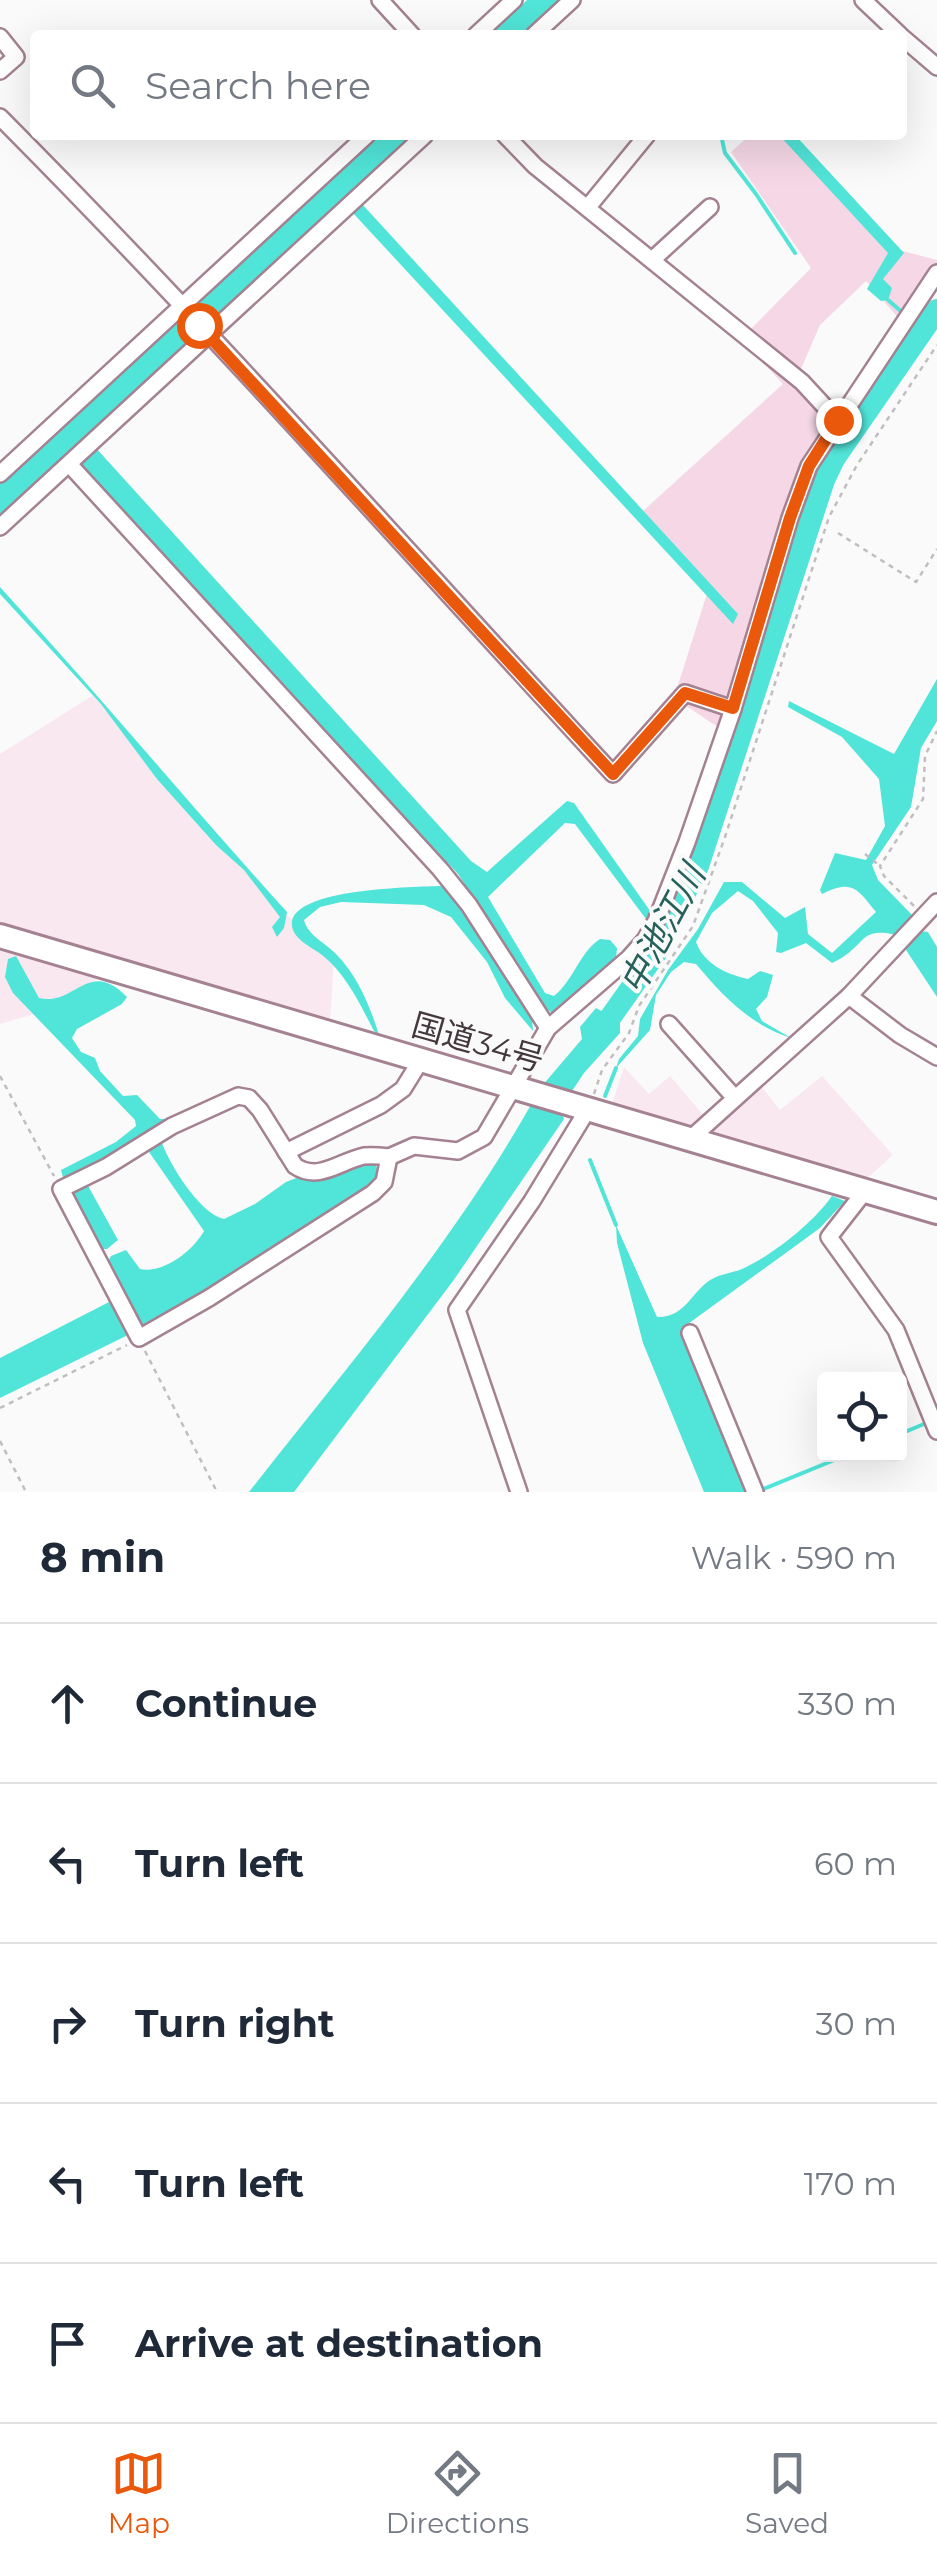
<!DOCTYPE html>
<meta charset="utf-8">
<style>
:root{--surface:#fff;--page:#f6f6f7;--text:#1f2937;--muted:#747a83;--line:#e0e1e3;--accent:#ea580c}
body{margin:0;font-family:Montserrat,"Noto Sans JP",sans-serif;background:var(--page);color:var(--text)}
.controls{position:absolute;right:30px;bottom:30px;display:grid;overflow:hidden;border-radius:10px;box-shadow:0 10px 40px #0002}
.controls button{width:90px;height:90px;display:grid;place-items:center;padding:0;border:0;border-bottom:2px solid var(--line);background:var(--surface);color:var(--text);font:50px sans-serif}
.stop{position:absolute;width:30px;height:30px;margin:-22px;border:8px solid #ea580c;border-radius:50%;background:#fff}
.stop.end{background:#ea580c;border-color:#fff;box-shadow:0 2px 10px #0008}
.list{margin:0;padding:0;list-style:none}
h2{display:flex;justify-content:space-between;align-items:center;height:130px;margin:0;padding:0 40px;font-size:42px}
h2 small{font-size:32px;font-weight:400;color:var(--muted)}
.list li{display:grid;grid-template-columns:65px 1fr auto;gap:30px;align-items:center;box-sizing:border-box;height:160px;padding:0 40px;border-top:2px solid var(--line)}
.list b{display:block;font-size:38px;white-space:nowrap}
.list em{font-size:32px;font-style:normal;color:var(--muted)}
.icon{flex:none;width:55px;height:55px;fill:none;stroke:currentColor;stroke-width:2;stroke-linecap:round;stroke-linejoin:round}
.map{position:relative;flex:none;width:937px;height:1492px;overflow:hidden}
.search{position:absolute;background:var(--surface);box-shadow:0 10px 40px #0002;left:30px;right:30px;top:30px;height:110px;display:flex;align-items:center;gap:25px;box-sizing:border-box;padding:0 35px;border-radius:10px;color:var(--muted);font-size:38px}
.sheet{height:930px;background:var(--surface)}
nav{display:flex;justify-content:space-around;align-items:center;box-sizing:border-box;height:140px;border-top:2px solid var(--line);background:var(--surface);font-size:28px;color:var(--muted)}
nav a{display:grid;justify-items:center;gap:5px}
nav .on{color:var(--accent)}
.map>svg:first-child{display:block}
.built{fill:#fae8f1}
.green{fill:#f5d7e5}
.water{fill:#51e4d8}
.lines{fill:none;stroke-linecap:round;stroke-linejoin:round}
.stream{stroke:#51e4d8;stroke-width:4}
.river{stroke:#51e4d8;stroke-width:22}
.minor-casing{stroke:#a48292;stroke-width:20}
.highway-casing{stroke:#a48292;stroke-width:28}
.path{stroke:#c2bec0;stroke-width:2.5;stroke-dasharray:5 5;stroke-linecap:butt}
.minor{stroke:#fff;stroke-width:15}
.highway{stroke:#fff;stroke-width:22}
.route{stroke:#ea580c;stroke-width:12}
.labels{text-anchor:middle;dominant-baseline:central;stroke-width:8;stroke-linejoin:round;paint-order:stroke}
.street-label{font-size:32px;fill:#45373e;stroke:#fafafa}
.water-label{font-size:35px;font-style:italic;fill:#26615c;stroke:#fafafa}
</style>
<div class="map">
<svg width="937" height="1492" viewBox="0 0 937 1492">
<rect width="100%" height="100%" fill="#fafafa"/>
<g class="built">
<polygon points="95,694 278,907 334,957 330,1024 0,926 0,754"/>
<polygon points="0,945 100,977 38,1013 0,1024"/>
<polygon points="624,1067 649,1094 670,1076 710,1123 757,1081 780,1110 822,1076 893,1155 862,1183 612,1104"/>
</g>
<polygon class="green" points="750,135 786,135 895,249 937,260 937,281 907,328 866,281 820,325 794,385 837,431 811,471 727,733 674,698 710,584 643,511 783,384 741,339 811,268 731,152"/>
<g class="water">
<polygon points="527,0 563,0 525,35 489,35"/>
<polygon points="380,135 416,135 211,323 194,305"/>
<polygon points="779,135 795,135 904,253 883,279 892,288 888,300 881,301 867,289 888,253"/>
<polygon points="362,204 738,614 733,624 353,213"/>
<polygon points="180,317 197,335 0,516 0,483"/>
<path d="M95 447 471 861 487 872 567 801 574 803 653 915 649 923 575 824 565 823 488 897 545 993 554 996C574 980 579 953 600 939L610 940 617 948 616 959 562 1009 553 1014 546 1008 458 874 78 464Z"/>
<path d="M0 587C98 694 190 805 287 912L284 928 277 937 272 927 280 917 244 870 216 845 157 779 101 704 0 594Z"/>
<path d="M937 679V721L921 748 911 807 872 865 878 880 913 916 920 931 928 932 937 947V997L906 950 910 939C855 921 871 945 832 963L806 943 781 953 776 952 778 933 753 901 738 891 712 913 696 942C704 964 726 974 748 979L760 971 773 975 767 997 756 1009 762 1021 791 1038C750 1025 723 996 696 964L684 962 671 972 656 995 650 1030 616 1068 619 1059 638 1036 640 1019 668 970 698 929 724 882H742L785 918 805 907 808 934 832 953 876 912C857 888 852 879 822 894L820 890 835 853 866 860 885 826 879 779 842 737 788 707 789 701 894 754Z"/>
<path d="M441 886 449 892 532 1019 533 1031 505 998 487 962 451 917 424 905 341 902 320 907 304 920C308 936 326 943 337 955 358 977 370 1006 379 1035L374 1031C360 1004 346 974 322 955 313 948 297 941 293 930 278 888 415 887 441 886Z"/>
<path d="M16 956 39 998C75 1007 88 957 127 997L122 1004 77 1029 72 1038 81 1052 95 1058 100 1071 123 1096 137 1095 160 1119H173L123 1151 64 1181 61 1170 116 1142 136 1126 135 1120 13 993 5 977 8 959Z"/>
<polygon points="596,1008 620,1021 620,1033 584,1073 570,1094 542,1086 582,1039 580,1027"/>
<path d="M532 1103 560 1108 564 1119 453 1281 294 1492H249C348 1366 453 1243 532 1103Z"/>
<path d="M161 1141C170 1165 199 1213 224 1219L255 1204 286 1182 299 1177 320 1178 375 1162 378 1172 375 1184 144 1329 108 1261 111 1256 126 1250 140 1269C163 1274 193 1251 204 1231L147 1149Z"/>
<polygon points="87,1184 118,1240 107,1249 101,1249 71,1191"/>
<path d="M832 1196 845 1201 820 1228 681 1329 746 1492H704L643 1343 617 1243 616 1225 657 1317C686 1318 691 1291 712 1279 721 1274 732 1273 742 1269 773 1255 813 1223 832 1196Z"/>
<polygon points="111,1301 128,1335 0,1398 0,1358"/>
</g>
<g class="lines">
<g class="stream">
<polyline points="721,135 725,153 756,194 795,253"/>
<polyline points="888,300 903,313"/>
<polyline points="605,1096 616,1068"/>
<polyline points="590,1160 616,1225"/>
<polyline points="900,1434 924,1424"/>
<polyline points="761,1490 849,1454"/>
</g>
<polyline class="river" points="593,1042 656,953 698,866 824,480 834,459 937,310"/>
<g class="minor-casing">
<g id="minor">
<polyline points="380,0 412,35"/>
<polyline points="863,0 900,35"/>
<polyline points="476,35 514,0"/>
<polyline points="534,35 572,0"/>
<polyline points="0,37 16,57 0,71"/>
<polyline points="902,37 937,67"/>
<path d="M0 117C211 329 410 554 613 774L685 693 733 709"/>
<polyline points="505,135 535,166 802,382 838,421"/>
<polyline points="588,207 647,135"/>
<polyline points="652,260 710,207"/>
<polyline points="69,464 440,869 469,905 548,1028"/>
<polyline points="0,474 367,135"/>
<polyline points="0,527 425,135"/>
<polyline points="849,996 900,1035 937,1057"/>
<polyline points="669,1024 734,1097"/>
<path d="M238 1096 249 1098 260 1110 295 1166C319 1182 340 1161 364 1156 373 1155 381 1156 389 1157L384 1182 373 1193 209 1298 139 1338 61 1189 106 1167 172 1126Z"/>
<polyline points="689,1140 849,996 937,902"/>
<polyline points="286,1152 381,1105 403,1089 421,1060"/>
<polyline points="389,1157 414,1146 458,1151 484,1137 548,1028 629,958 645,940 656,921 687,842 733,709 790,518 809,466 937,273"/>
<polyline points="865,1191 829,1237 896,1330 937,1431"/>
<polyline points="690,1333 755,1492"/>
<polyline points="519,1492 457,1310 532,1201 588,1109"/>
</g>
</g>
<g class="highway-casing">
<polyline id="highway" points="0,936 937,1212"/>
</g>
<g class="path">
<polyline points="838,533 916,582 937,549"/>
<polyline points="865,854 879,865"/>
<polyline points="914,906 884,876 880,866 923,799 925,756 937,731"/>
<polyline points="0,1076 54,1176"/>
<polyline points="594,1094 602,1070 629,1033 639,1006 693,926 725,837 829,517 857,465 937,345"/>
<polyline points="145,1351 217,1492"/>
<polyline points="0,1408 127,1345"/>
<polyline points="0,1441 26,1492"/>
</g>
<use href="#minor" class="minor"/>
<use href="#highway" class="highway"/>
</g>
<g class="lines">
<polyline class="route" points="199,325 613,774 685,693 733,708 790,518 809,466 838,420"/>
</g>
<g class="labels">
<g class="street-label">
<text transform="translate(478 1042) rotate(16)">国道34号</text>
</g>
<g class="water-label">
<text transform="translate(662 929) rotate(-62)">中池江川</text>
</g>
</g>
</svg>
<div class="controls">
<button><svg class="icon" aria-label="locate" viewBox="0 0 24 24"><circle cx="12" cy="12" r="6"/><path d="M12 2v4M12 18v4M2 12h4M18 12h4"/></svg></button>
</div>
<div class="stop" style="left:199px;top:325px"></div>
<div class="stop end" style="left:838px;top:420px"></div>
<div class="search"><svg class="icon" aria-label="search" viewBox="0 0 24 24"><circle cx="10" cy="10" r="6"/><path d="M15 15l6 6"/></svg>Search here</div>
</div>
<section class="sheet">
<h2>8 min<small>Walk · 590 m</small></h2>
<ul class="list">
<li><svg class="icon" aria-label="ahead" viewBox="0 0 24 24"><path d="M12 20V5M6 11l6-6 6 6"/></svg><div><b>Continue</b></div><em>330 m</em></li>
<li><svg class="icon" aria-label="left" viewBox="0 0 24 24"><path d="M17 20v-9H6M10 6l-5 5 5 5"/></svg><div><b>Turn left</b></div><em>60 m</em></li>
<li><svg class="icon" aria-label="right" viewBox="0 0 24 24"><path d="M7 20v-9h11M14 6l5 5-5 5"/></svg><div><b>Turn right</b></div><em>30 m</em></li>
<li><svg class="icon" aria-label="left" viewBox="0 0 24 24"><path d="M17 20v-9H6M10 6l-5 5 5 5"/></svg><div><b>Turn left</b></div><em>170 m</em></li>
<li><svg class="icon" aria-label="arrive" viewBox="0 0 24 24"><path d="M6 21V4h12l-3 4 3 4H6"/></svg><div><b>Arrive at destination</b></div></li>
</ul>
</section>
<nav>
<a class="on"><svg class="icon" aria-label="map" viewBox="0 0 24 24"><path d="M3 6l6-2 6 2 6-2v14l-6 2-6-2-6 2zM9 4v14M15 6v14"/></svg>Map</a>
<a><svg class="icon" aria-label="directions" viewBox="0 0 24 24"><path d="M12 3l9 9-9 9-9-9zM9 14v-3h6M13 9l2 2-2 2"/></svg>Directions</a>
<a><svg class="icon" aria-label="saved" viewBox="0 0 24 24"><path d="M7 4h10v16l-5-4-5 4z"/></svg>Saved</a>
</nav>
